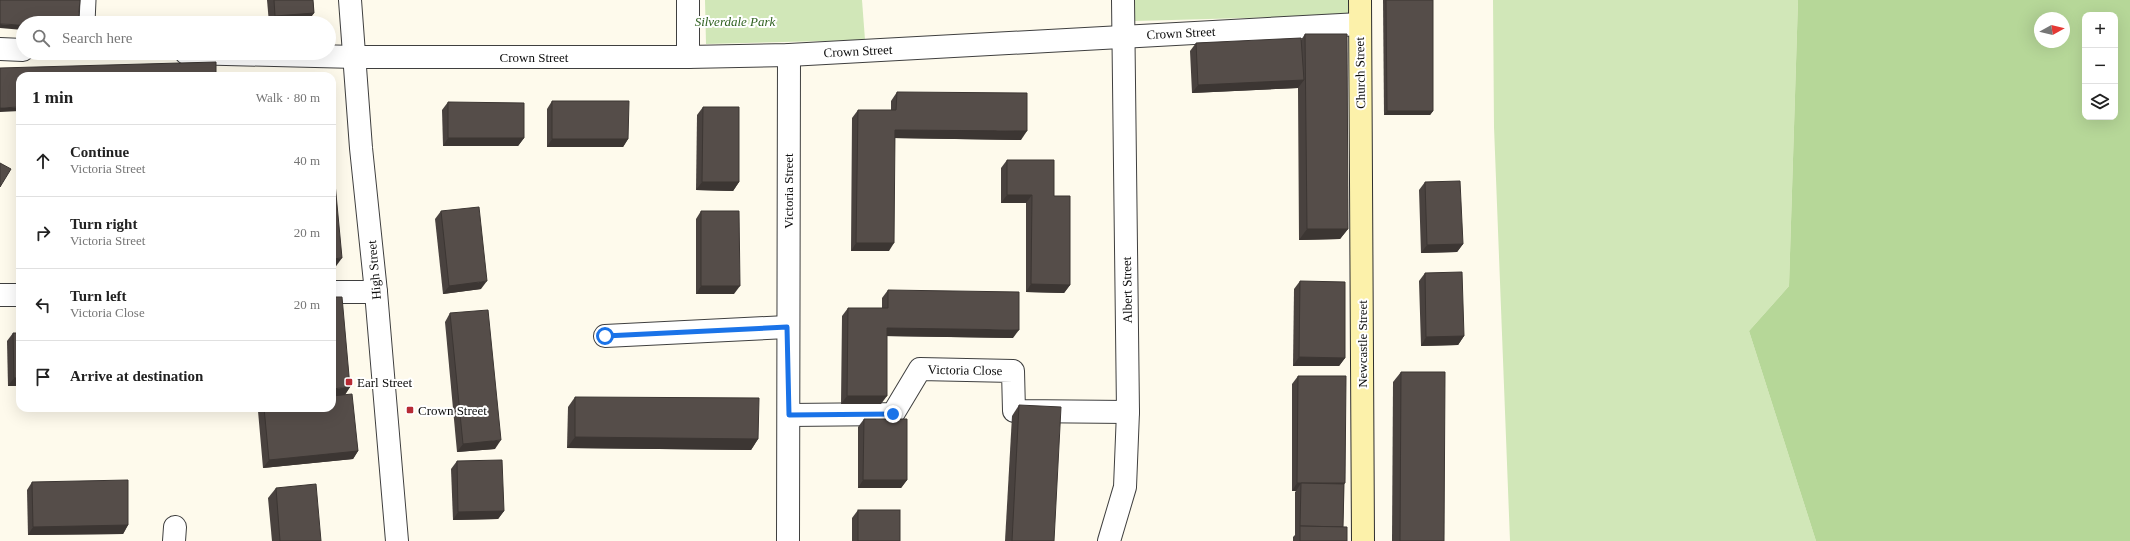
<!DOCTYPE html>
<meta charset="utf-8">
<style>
:root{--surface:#fff;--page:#f2f2f2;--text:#222;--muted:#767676;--line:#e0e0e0}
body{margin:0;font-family:"Times New Roman",serif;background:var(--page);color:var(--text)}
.controls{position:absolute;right:12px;top:12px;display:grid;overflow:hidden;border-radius:8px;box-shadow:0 4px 16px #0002}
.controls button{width:36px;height:36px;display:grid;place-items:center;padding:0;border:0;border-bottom:1px solid var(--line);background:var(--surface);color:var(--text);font:20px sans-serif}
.compass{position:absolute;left:2034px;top:12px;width:36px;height:36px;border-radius:50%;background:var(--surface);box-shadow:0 4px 16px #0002;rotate:82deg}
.stop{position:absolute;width:12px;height:12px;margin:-9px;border:3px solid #1a73e8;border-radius:50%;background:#fff}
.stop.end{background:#1a73e8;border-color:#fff;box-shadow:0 1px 4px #0008}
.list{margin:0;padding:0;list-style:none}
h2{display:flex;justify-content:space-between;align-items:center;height:52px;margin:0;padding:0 16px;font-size:17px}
h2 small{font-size:13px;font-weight:400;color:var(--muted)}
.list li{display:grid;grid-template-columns:26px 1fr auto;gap:12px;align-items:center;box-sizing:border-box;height:72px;padding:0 16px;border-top:1px solid var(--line)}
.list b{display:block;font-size:15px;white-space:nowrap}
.list p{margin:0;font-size:13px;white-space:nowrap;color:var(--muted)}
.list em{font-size:13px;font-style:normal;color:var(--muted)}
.icon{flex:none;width:22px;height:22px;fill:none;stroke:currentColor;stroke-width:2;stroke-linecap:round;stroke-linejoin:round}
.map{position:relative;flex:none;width:2130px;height:541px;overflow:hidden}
.search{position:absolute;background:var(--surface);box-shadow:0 4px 16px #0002;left:16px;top:16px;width:320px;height:44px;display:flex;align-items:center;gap:10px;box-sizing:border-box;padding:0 14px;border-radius:22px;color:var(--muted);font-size:15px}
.panel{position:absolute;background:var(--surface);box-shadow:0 4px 16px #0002;left:16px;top:72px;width:320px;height:340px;border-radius:12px}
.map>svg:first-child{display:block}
.green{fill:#d1e7b8}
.forest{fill:#b6d798;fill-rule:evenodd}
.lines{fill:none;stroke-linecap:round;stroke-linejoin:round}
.service-casing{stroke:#3f3f3f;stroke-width:17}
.pedestrian-casing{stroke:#3f3f3f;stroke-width:24}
.minor-casing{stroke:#3f3f3f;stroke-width:24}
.tertiary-casing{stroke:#3f3f3f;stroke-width:24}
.secondary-casing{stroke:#2e2e2e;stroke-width:24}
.service{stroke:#fff;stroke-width:15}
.pedestrian{stroke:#fff;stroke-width:22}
.minor{stroke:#fff;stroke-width:22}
.tertiary{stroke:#fff;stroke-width:22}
.secondary{stroke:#fcf1aa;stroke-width:22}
.wall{fill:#49423f}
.shaded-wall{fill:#3c3633}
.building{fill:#554d49;stroke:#3c3633}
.route{stroke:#1a73e8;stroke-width:5}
.poi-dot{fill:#b72a34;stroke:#fff;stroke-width:1.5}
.labels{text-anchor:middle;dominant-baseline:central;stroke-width:4;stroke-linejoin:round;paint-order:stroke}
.park-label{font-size:13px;font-style:italic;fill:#2f6120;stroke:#fff}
.street-label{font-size:13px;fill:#0c0c0c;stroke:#fff}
.poi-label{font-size:13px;fill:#0c0c0c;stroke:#fff;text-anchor:start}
</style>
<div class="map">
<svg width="2130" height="541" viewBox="0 0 2130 541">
<rect width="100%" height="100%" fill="#fefaec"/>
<g class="green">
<polygon points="705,0 862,0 865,40 706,44"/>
<polygon points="1135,0 1348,0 1349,15 1135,21"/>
<polygon points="1493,0 1798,0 1789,286 1749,331 1816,541 1510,541 1494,127"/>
</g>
<path class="forest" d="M1798 0H2130V541H1816L1749 331 1789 286ZM2085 15H2115V117H2085ZM2040 18H2064V42H2040Z"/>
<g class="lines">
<g class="service-casing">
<polyline id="service" points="87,23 88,0"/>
</g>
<g class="pedestrian-casing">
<polyline id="pedestrian" points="789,415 893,414 920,369 1013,371 1014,411 1128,412"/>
</g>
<g class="minor-casing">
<g id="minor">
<polyline points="688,0 688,57"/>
<polyline points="0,49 23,50"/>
<polyline points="186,53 356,57 688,57 789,55 1360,24"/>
<polyline points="332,292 376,292"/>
<polyline points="0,295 20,295"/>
<polyline points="605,336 787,327"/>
<polyline points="174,541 175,527"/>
<polyline points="788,541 789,55"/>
<polyline points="1109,541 1125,487 1128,412 1123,0"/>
</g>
</g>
<g class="tertiary-casing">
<polyline id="tertiary" points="350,0 361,148 376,292 397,541"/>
</g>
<g class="secondary-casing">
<polyline id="secondary" points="1360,0 1363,541"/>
</g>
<use href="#service" class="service"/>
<use href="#pedestrian" class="pedestrian"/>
<use href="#minor" class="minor"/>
<use href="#tertiary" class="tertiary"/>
<use href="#secondary" class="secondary"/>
</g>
<g class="wall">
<polygon points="267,0 313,0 314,13 308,21 286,23 269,23"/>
<polygon points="1383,0 1433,0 1433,111 1430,115 1384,115"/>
<polygon points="1305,34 1348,229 1340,239 1299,240 1298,88 1192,93 1190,51 1196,43 1301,40"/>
<polygon points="897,92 1021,140 895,138 889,251 851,251 852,118 858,110 891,110 891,101"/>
<polygon points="552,101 628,139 623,147 547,147 547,109"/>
<polygon points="448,102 524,138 518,146 443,146 442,110"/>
<polygon points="703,107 739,182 733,191 696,190 697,115"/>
<polygon points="1007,160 1054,196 1070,285 1064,293 1026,292 1026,203 1001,203 1001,168"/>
<polygon points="1425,182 1463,244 1457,252 1421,253 1419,190"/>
<polygon points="441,211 481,289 443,294 435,219"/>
<polygon points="701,211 734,294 696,294 696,219"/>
<polygon points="1425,273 1464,336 1458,345 1421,346 1419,281"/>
<polygon points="1300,281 1345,358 1339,366 1293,366 1294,289"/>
<polygon points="888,290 1013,338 887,336 881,404 841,404 842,316 848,308 882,308 882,298"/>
<polygon points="450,313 495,449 457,452 445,322"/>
<polygon points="13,333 20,333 20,386 8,386 7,341"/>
<polygon points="1401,372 1444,541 1392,541 1393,382"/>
<polygon points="1298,376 1345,483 1344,484 1343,527 1347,541 1293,541 1293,537 1295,535 1295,492 1296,491 1292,491 1292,384"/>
<polygon points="350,387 345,394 358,451 353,459 263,468 258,411 260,408 264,408"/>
<polygon points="575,397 758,439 751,450 567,448 568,407"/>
<polygon points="1019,405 1054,541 1005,541 1012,416"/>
<polygon points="864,419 907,480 901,488 858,488 858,427"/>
<polygon points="457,461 504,511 498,519 453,520 451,469"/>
<polygon points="32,482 128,525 123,534 28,535 27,490"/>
<polygon points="276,488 321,541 272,541 268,498"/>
<polygon points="858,510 900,541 852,541 852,518"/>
</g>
<g class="shaded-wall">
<polygon points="314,13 308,21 286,23 270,23 275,16"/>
<polygon points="0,24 23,25 23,30 0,28"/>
<polygon points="1304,80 1298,88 1192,93 1198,85"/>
<polygon points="20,107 20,111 0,112 0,108"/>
<polygon points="1387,111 1433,111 1430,115 1384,115"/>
<polygon points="895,130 1027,131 1021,140 890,138"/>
<polygon points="448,138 524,138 518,146 443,146"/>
<polygon points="552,139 628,139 623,147 547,147"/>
<polygon points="702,182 739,182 733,191 696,190"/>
<polygon points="1007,195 1032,195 1026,203 1001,203"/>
<polygon points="1307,229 1348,229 1340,239 1299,240"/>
<polygon points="856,243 894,243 889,251 851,251"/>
<polygon points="1463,244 1457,252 1421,253 1427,245"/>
<polygon points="342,258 334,269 332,269 332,259"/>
<polygon points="487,281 481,289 443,294 449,286"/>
<polygon points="1031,284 1070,285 1064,293 1026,292"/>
<polygon points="701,286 740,286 734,294 696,294"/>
<polygon points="887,328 1019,330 1013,338 881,336"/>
<polygon points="1464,336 1458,345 1421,346 1426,337"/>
<polygon points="1299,357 1345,358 1339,366 1293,366"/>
<polygon points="14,378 20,378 20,386 8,386"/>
<polygon points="350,387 345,395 332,396 332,389"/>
<polygon points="847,396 887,396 881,404 841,404"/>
<polygon points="575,437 758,439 751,450 567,448"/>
<polygon points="501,440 495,449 457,452 463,444"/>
<polygon points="358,451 353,459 263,468 269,460"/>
<polygon points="863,480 907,480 901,488 858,488"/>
<polygon points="1297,483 1345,483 1339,491 1301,483 1296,491 1292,491"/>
<polygon points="504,511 498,519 453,520 458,512"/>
<polygon points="128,525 123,534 28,535 33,527"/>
</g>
<g class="building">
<polygon points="0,0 80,0 78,23 23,23 23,25 0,24"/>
<polygon points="274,0 313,0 314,13 275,16"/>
<polygon points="1386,0 1433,0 1433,111 1387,111"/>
<polygon points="1305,34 1347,34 1348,229 1307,229"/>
<polygon points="1301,38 1304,80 1198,85 1196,43"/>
<polygon points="216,62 216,76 20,76 20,107 0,108 0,68"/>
<polygon points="897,92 1027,93 1027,131 895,130 894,243 856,243 858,110 896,110"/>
<polygon points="552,101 629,101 628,139 552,139"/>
<polygon points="448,102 524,103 524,138 448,138"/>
<polygon points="703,107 739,107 739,182 702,182"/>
<polygon points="332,151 342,258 332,259"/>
<polygon points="1007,160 1054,160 1054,196 1070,196 1070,285 1031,284 1032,195 1007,195"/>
<polygon points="0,163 11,169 0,187"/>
<polygon points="1460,181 1463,244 1427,245 1425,182"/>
<polygon points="479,207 487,281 449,286 441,211"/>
<polygon points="701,211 739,211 740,286 701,286"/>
<polygon points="1462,272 1464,336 1426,337 1425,273"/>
<polygon points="1300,281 1345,282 1345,358 1299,357"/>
<polygon points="888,290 1019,292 1019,330 887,328 887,396 847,396 848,308 888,308"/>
<polygon points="332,297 342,297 350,387 332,389"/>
<polygon points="488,310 501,440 463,444 450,313"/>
<polygon points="13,333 20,333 20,378 14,378"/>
<polygon points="1401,372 1445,372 1444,541 1400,541"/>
<polygon points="1298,376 1346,376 1345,483 1297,483"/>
<polygon points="352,394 358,451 269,460 264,408 332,408 332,396"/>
<polygon points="575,397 759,398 758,439 575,437"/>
<polygon points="1019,405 1061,407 1054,541 1012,541"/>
<polygon points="864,419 907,419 907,480 863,480"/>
<polygon points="502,460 504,511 458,512 457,461"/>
<polygon points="128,480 128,525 33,527 32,482"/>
<polygon points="1301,483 1344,484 1343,527 1300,526"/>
<polygon points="316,484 321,541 280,541 276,488"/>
<rect x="858" y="510" width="42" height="31"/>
<polygon points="1300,526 1347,527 1347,541 1300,541"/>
</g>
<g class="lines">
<polyline class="route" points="605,336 787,327 789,415 893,414"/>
</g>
<g class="poi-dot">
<rect x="345" y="378" width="8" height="8" rx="2"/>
<rect x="406" y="406" width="8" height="8" rx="2"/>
</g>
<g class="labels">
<g class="park-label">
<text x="735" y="21">Silverdale Park</text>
</g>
<g class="street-label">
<text transform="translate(1181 33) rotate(-3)">Crown Street</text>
<text transform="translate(858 51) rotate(-3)">Crown Street</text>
<text x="534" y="57">Crown Street</text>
<text transform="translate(1360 73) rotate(-91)">Church Street</text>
<text transform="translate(788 191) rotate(-90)">Victoria Street</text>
<text transform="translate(374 270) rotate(-95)">High Street</text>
<text transform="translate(1127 290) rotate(-91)">Albert Street</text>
<text transform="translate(1362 344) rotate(-90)">Newcastle Street</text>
<text transform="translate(965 370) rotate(1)">Victoria Close</text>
</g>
<g class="poi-label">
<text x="357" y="382">Earl Street</text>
<text x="418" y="410">Crown Street</text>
</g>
</g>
</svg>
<div class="controls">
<button>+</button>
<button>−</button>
<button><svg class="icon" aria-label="layers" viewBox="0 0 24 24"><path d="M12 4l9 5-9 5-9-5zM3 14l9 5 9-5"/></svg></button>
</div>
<svg class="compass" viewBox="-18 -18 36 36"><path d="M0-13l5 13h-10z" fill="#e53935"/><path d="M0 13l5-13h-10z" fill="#767676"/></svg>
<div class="stop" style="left:605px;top:336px"></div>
<div class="stop end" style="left:893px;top:414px"></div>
<div class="search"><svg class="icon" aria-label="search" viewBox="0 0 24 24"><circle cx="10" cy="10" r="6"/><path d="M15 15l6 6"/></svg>Search here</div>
<section class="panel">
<h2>1 min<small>Walk · 80 m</small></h2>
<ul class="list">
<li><svg class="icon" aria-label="ahead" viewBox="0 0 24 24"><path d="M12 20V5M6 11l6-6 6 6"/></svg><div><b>Continue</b><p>Victoria Street</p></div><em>40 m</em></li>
<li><svg class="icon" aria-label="right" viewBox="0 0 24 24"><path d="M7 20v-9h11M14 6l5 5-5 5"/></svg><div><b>Turn right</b><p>Victoria Street</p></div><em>20 m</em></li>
<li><svg class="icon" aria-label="left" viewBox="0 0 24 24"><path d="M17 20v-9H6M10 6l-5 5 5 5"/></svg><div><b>Turn left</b><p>Victoria Close</p></div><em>20 m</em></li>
<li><svg class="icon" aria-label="arrive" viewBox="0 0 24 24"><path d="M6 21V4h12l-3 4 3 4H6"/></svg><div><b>Arrive at destination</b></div></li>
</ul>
</section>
</div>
